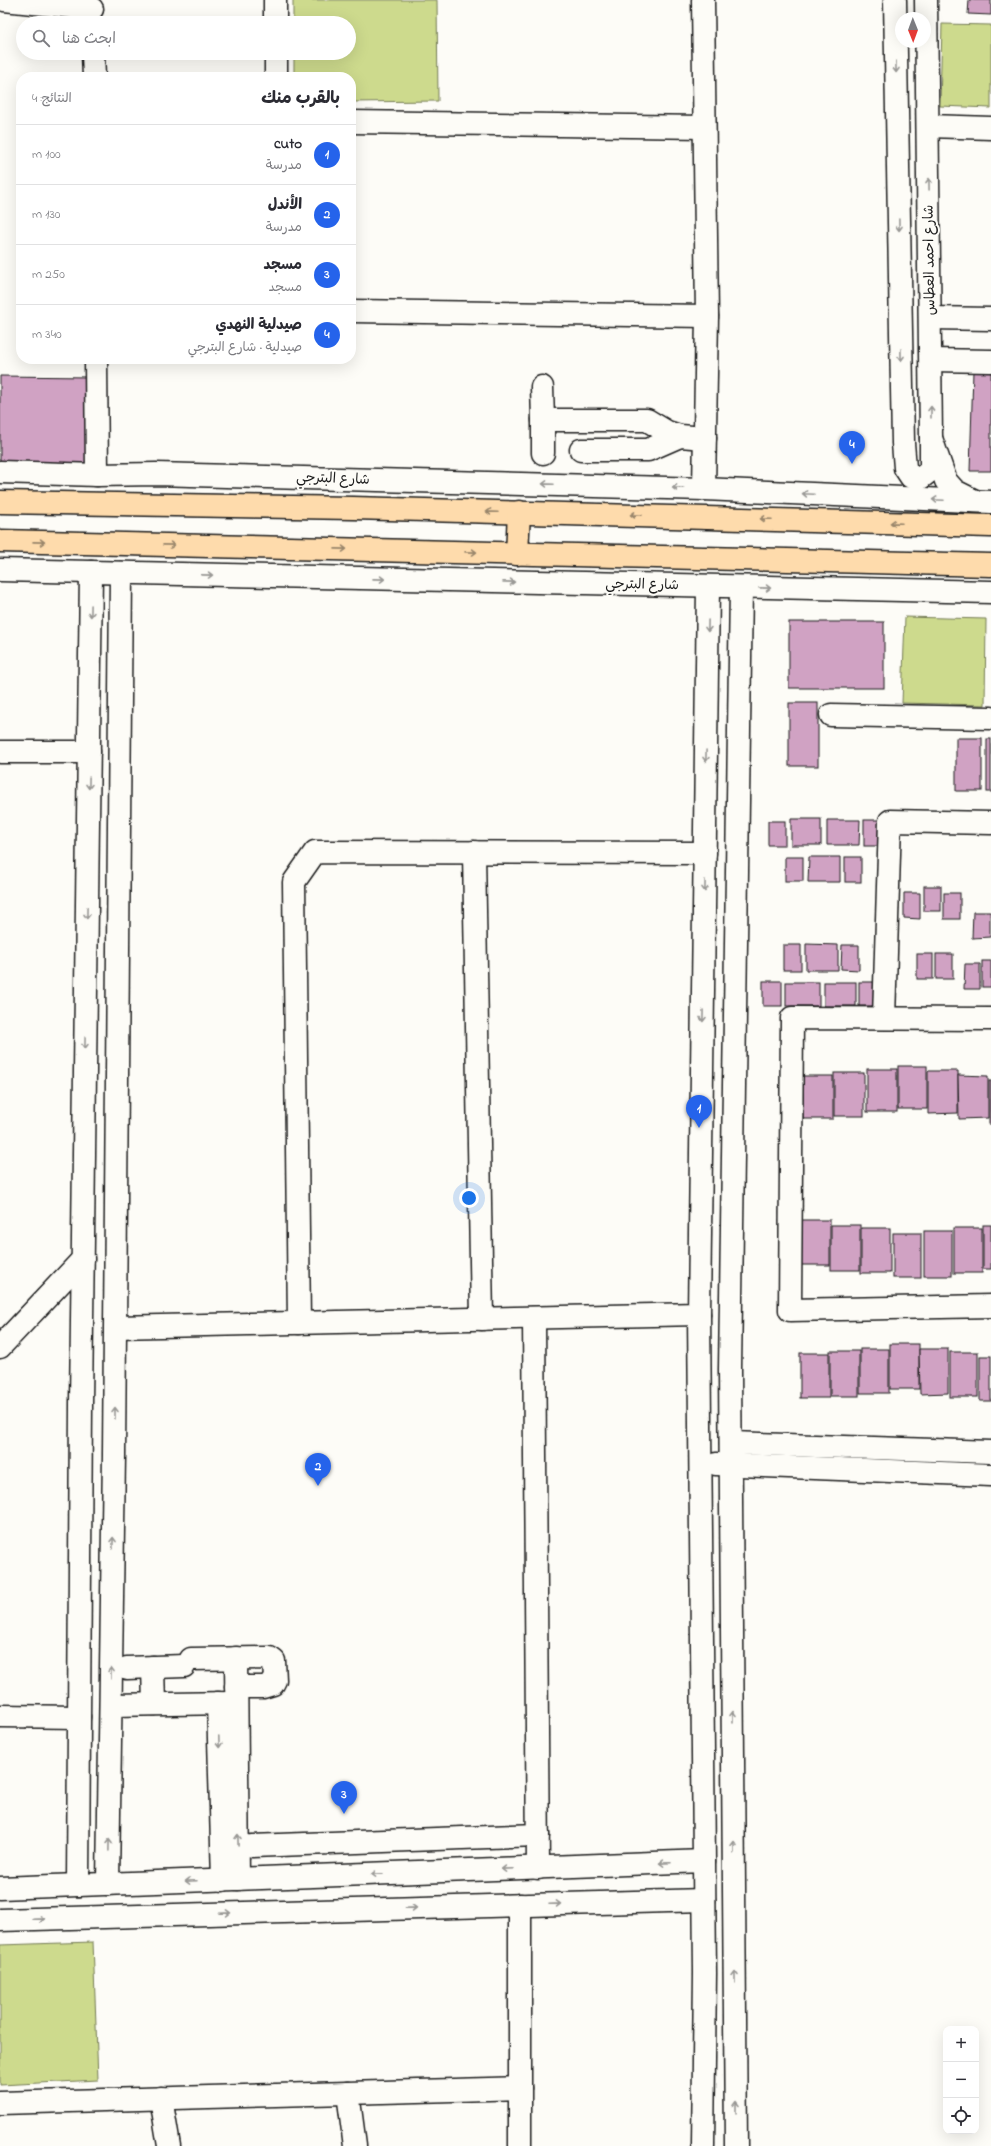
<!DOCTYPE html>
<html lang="ar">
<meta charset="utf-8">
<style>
:root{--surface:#fff;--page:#f7f7f7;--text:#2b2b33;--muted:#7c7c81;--line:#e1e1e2;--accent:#2563eb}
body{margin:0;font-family:"Indie Flower","Playpen Sans Arabic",sans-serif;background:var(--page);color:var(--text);direction:rtl}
.controls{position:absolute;right:12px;bottom:12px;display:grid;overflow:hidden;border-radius:8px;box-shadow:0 4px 16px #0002}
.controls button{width:36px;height:36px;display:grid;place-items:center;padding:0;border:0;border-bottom:1px solid var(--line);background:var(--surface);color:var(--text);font:20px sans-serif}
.compass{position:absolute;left:895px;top:12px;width:36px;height:36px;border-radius:50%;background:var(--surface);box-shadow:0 4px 16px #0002;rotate:179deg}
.you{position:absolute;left:469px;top:1198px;width:14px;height:14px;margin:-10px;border:3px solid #fff;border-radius:50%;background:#1a73e8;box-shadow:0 0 0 6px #1a73e833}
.badge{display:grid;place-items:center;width:26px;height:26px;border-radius:50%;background:var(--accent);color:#fff;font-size:13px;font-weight:700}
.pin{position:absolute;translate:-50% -33px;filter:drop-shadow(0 1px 2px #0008)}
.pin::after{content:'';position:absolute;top:21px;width:14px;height:12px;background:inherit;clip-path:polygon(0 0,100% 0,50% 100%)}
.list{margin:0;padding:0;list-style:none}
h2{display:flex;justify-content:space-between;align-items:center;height:52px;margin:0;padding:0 16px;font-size:17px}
h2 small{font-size:13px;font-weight:400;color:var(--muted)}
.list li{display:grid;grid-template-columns:26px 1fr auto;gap:12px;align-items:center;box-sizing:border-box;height:60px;padding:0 16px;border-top:1px solid var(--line)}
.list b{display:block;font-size:15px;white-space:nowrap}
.list p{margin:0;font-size:13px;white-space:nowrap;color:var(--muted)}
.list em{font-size:13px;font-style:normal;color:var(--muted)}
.icon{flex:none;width:22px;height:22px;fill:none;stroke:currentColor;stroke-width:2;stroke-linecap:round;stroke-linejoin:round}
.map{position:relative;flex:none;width:991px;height:2146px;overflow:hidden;direction:ltr}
.search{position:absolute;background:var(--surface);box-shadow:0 4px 16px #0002;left:16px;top:16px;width:340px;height:44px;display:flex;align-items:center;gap:10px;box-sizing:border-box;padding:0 14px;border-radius:22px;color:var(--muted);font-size:15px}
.panel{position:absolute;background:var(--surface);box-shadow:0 4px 16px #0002;left:16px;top:72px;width:340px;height:292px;border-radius:16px;direction:rtl}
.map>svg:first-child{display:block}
.green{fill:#cdda8d;stroke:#747b54}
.building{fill:#d0a2c3;stroke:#1c1c1c}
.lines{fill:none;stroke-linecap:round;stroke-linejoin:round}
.minor-casing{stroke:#1c1c1c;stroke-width:25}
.major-casing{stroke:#1c1c1c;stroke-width:25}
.minor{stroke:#fdfcf7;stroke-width:22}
.major{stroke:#fedbac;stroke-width:22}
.oneway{stroke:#989794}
.oneway2{stroke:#98856b}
.labels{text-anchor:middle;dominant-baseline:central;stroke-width:4;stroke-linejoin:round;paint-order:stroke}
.street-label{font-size:14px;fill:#1c1c1c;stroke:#fdfcf7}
</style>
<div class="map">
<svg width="991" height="2146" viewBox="0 0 991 2146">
<rect width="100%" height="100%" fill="#fdfcf7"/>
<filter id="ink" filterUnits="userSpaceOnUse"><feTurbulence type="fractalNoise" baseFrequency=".025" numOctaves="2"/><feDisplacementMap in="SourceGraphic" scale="8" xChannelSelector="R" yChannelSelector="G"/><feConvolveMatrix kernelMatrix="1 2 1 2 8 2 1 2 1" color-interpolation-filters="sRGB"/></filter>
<g filter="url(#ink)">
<g class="green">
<polygon points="293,0 437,0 438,101 351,102 351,77 294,77 294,53 349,53 349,23 293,23"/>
<polygon points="942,24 991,25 991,108 940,106"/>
<polygon points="905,617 986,619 985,705 902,703"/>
<polygon points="93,1942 98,2080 0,2085 0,1945"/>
</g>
<g class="building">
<polygon points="969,0 991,0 991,15 968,14"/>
<polygon points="973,371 991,371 991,471 970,471"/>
<polygon points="0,376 88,377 87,468 0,467"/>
<rect x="789" y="622" width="95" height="66"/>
<rect x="789" y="703" width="29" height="63"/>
<rect x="956" y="738" width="26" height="53"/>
<rect x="987" y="739" width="4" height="53"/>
<rect x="791" y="819" width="30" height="26"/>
<polygon points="827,820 860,820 859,845 827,845"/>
<rect x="864" y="820" width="16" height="26"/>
<rect x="768" y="821" width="17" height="24"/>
<rect x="785" y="857" width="18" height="24"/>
<polygon points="809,857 840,857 840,882 808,882"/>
<rect x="845" y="857" width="16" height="25"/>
<rect x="924" y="886" width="17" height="25"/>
<polygon points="904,893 920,893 920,919 904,918"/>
<rect x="944" y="893" width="16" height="26"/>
<polygon points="973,912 990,912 990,937 972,938"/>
<polygon points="806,944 838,945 838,970 806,970"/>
<rect x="783" y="945" width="18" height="25"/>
<polygon points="842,945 859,945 859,970 841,969"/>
<rect x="917" y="954" width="16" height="25"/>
<rect x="936" y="954" width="17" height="25"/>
<rect x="982" y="961" width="9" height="26"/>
<polygon points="965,964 980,964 980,989 964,989"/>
<rect x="763" y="981" width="19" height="25"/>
<rect x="786" y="982" width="33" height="24"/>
<rect x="824" y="982" width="32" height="24"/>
<rect x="859" y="982" width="17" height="24"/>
<rect x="898" y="1066" width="29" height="43"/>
<rect x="867" y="1069" width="30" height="43"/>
<polygon points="928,1071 958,1071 958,1113 928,1114"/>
<rect x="834" y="1073" width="30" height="43"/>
<polygon points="958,1075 988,1076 988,1118 959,1119"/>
<rect x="803" y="1076" width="30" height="43"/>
<rect x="989" y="1081" width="2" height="43"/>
<rect x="801" y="1220" width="29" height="45"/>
<rect x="831" y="1225" width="29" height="45"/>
<rect x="983" y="1225" width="8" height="44"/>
<rect x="861" y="1228" width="29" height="45"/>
<rect x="954" y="1228" width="28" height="45"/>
<rect x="924" y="1231" width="28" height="45"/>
<rect x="893" y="1233" width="28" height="45"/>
<rect x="890" y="1344" width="29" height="45"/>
<rect x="860" y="1349" width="29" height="44"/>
<polygon points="919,1349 948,1349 948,1393 920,1394"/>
<rect x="830" y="1351" width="29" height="45"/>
<rect x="950" y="1352" width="28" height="45"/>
<rect x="800" y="1353" width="29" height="45"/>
<rect x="980" y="1356" width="11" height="45"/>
</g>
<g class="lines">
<g class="minor-casing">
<g id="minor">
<polyline points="4,0 92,9"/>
<polyline points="275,0 275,23"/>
<polyline points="703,0 707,316 704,489"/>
<polyline points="895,0 903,443 905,468 911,477 921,478 931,470 931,438"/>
<polyline points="926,0 931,438 946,481 955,491 975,501"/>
<polyline points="93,53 94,77"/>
<polyline points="276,53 276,77"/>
<polyline points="351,122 704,127"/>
<polyline points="929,126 991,128"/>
<polyline points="351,311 707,316"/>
<polyline points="931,318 991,319"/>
<polyline points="96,359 97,475"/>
<polyline points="931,360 991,361"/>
<polyline points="542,387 543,420"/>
<polyline points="581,450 648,450 680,436"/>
<polyline points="543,453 543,420 647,420 667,432 680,436 705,438"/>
<polyline points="0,472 97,475 156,474 704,489 991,502"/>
<polyline points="0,570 991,592"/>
<polyline points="831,715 991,718"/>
<polyline points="0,752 89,752"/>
<polyline points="474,852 482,1319"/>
<polyline points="884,1018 890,821 991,823"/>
<polyline points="991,1019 792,1018 790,1310 991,1306"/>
<polyline points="534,1318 538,1868"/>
<polyline points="299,1323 294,882 315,852 705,853"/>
<polyline points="116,1327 699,1314"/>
<polyline points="0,1347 83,1259"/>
<polyline points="731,1443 991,1452"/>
<polyline points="716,1464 991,1475"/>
<polyline points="236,1658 238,1879"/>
<polyline points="191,1659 270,1658 274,1661 275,1680 273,1684 263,1687 236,1687"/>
<polyline points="153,1667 154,1704"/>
<polyline points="127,1668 184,1666"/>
<polyline points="218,1703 223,1880"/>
<polyline points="111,1705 231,1703"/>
<polyline points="0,1716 79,1717"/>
<polyline points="252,1846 538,1835"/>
<polyline points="108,1884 114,1455 121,573"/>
<polyline points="78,1885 81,1404 91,572"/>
<polyline points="0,1888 704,1861"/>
<polyline points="0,1920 704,1900"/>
<polyline points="348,2093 355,2146"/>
<polyline points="161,2098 169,2146"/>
<polyline points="0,2103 520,2088"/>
<polyline points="520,2146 520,1905"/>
<polyline points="703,2146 705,1973 699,1314 708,587"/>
<polyline points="736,2146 730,1370 741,587"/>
</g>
</g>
<g class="major-casing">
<g id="major">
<polyline points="0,502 353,508 991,526"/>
<polyline points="0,541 991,565"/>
<polyline points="517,554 519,512"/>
</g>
</g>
<use href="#minor" class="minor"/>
<use href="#major" class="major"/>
</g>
<defs><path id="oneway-shaft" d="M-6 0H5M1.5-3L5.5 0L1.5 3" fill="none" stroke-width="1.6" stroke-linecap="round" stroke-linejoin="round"/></defs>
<g class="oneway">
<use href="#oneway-shaft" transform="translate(896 67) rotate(89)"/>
<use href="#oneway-shaft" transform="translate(929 184) rotate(-91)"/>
<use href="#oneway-shaft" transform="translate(899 225) rotate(89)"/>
<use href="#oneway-shaft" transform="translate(901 355) rotate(89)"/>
<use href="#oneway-shaft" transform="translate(931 412) rotate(-90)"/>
<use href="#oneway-shaft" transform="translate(548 484) rotate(-178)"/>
<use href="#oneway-shaft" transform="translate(678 488) rotate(-178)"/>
<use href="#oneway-shaft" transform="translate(808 494) rotate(-177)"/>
<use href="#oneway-shaft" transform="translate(938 500) rotate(-177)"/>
<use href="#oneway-shaft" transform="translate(207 575) rotate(1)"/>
<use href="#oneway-shaft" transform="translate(379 579) rotate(1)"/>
<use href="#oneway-shaft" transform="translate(509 582) rotate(1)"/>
<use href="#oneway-shaft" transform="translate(765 588) rotate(1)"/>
<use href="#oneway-shaft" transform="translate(91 611) rotate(91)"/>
<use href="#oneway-shaft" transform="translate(708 626) rotate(91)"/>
<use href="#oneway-shaft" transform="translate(706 756) rotate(91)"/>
<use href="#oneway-shaft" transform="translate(89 783) rotate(91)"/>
<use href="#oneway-shaft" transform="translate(705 886) rotate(91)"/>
<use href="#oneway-shaft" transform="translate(87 913) rotate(91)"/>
<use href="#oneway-shaft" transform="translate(703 1016) rotate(91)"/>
<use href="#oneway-shaft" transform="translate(85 1043) rotate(91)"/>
<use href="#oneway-shaft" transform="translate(115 1413) rotate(-90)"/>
<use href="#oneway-shaft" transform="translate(113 1543) rotate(-89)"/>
<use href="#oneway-shaft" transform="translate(111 1673) rotate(-89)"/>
<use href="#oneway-shaft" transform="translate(733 1717) rotate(-90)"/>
<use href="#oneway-shaft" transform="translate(219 1742) rotate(88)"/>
<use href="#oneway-shaft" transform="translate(238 1840) rotate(-91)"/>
<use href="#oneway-shaft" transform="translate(109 1845) rotate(-89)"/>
<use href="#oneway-shaft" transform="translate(734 1847) rotate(-90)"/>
<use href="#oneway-shaft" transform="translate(665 1863) rotate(178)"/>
<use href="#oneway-shaft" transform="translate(507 1869) rotate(178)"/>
<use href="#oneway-shaft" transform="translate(377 1874) rotate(178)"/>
<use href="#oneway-shaft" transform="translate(191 1881) rotate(178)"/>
<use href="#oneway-shaft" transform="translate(555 1904) rotate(-2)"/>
<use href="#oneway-shaft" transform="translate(411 1908) rotate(-2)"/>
<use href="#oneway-shaft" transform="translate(225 1913) rotate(-2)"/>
<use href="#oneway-shaft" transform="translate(39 1919) rotate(-2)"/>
<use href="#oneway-shaft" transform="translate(735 1977) rotate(-90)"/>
<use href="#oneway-shaft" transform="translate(736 2107) rotate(-90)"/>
</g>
<g class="oneway2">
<use href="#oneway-shaft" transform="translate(492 512) rotate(-178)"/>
<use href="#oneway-shaft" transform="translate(636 515) rotate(-178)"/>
<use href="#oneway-shaft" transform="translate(766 519) rotate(-178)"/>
<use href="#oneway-shaft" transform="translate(896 523) rotate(-178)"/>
<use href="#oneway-shaft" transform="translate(39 542) rotate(1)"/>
<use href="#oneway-shaft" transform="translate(169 545) rotate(1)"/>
<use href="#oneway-shaft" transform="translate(341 549) rotate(1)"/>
<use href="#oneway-shaft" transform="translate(471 552) rotate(1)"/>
</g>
</g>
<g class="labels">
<g class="street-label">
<text transform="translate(930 260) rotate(-91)">شارع احمد العطاس</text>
<text transform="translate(333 479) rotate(2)">شارع البترجي</text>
<text transform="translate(642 585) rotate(1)">شارع البترجي</text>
</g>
</g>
</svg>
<div class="controls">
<button>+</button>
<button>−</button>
<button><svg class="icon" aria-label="locate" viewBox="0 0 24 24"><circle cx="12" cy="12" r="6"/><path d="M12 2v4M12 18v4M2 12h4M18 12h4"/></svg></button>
</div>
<svg class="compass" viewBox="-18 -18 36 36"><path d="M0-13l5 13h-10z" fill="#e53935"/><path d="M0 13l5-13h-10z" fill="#7c7c81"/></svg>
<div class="you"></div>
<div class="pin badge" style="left:699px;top:1128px">1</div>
<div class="pin badge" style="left:318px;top:1486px">2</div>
<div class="pin badge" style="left:344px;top:1814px">3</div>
<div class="pin badge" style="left:852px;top:464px">4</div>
<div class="search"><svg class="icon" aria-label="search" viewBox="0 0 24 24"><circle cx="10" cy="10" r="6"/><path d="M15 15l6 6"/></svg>ابحث هنا</div>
<section class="panel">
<h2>بالقرب منك<small>النتائج: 4</small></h2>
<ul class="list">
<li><span class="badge">1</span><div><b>cuto</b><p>مدرسة</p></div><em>100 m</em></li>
<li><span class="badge">2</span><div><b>الأندل</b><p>مدرسة</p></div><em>130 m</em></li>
<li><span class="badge">3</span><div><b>مسجد</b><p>مسجد</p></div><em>250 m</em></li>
<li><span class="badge">4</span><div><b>صيدلية النهدي</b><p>صيدلية · شارع البترجي</p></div><em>340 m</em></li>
</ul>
</section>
</div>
